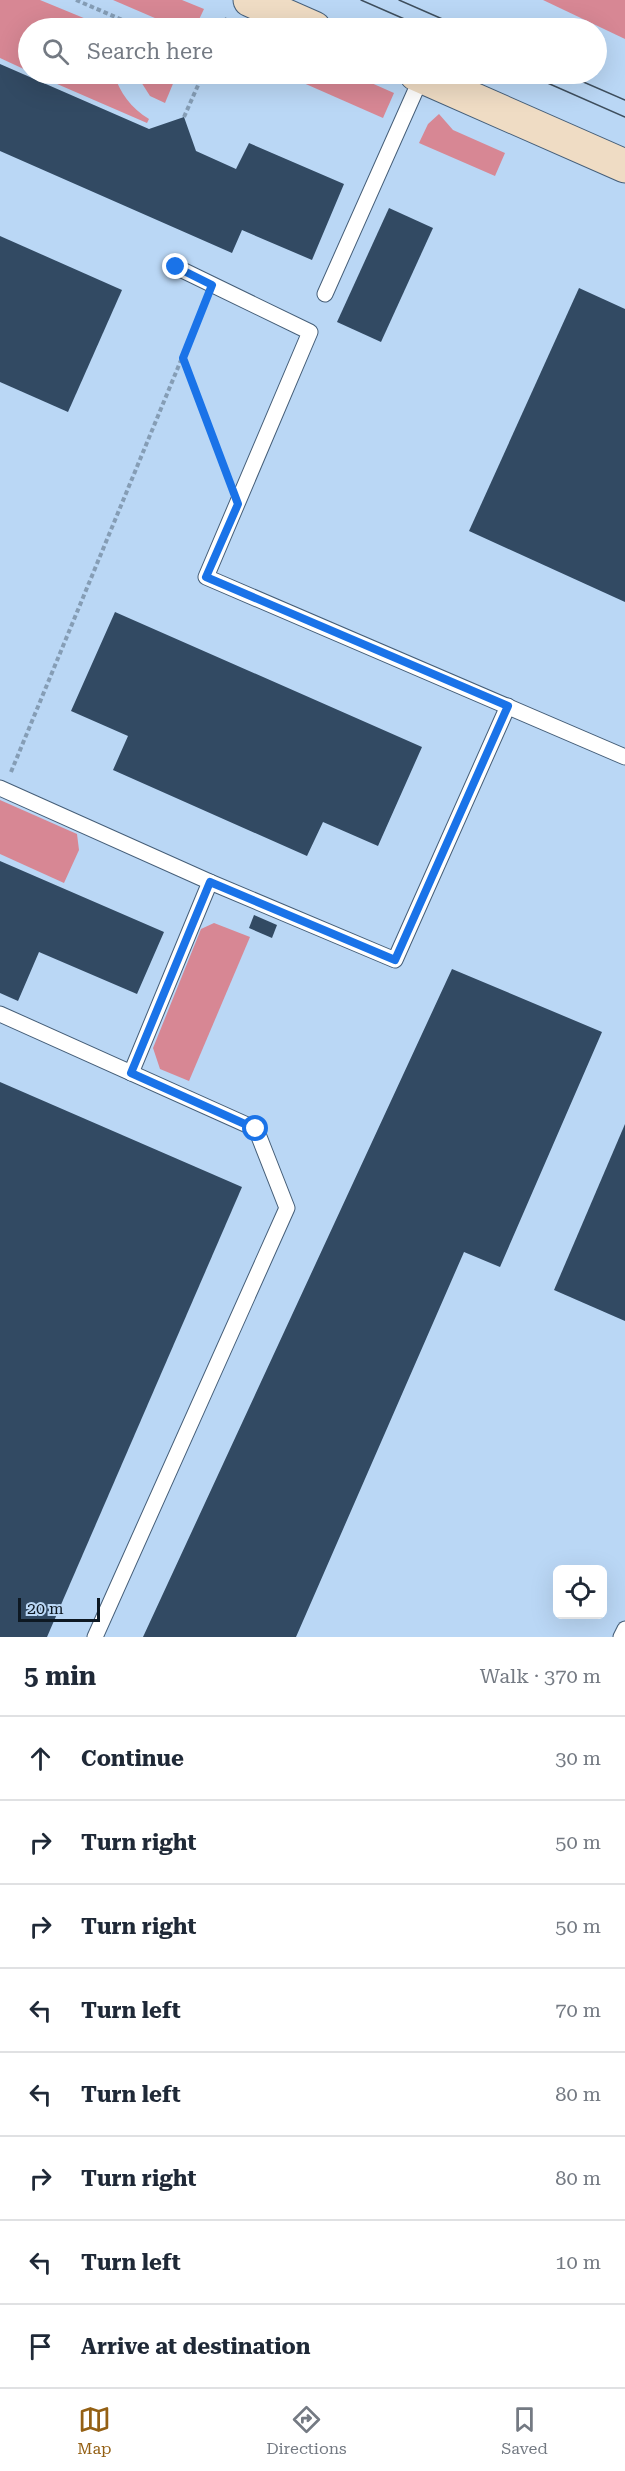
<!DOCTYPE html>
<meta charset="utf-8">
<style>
:root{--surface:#fff;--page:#f6f6f7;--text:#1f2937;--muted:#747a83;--line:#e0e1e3;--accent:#946014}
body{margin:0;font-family:"Roboto Serif",serif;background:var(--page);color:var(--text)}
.controls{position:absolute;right:18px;bottom:18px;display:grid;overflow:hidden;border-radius:9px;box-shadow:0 6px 24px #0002}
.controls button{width:54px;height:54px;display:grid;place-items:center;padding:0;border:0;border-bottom:2px solid var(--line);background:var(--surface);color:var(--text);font:30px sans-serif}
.scale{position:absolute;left:18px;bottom:15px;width:82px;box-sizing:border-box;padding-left:6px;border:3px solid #0d1822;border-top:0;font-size:16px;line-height:21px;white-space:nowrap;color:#0d1822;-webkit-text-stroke:4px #bad7f5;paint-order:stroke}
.stop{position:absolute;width:18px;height:18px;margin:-14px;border:4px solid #1a73e8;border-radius:50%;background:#fff}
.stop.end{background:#1a73e8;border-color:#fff;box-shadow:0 2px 6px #0008}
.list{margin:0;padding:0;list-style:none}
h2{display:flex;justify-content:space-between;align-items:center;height:78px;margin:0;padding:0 24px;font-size:26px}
h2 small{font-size:20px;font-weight:400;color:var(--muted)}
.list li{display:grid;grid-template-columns:39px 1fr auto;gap:18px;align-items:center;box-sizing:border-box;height:84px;padding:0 24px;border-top:2px solid var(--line)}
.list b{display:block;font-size:22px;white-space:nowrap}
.list em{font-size:20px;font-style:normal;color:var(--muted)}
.icon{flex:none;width:33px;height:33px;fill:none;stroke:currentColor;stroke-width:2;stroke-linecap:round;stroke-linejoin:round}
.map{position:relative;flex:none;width:625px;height:1637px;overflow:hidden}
.search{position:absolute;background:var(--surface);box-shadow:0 6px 24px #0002;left:18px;right:18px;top:18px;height:66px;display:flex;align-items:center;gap:15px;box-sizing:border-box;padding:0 21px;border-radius:33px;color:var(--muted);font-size:22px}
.sheet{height:750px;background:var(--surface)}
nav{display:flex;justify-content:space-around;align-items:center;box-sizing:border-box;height:84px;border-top:2px solid var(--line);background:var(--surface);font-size:16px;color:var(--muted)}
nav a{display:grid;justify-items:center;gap:3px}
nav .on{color:var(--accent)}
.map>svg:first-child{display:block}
.green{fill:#d78794}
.building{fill:#324a63}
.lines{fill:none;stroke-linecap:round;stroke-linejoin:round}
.service-casing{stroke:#455e78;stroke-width:17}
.secondary-casing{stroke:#455e78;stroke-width:35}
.path{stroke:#859db5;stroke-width:4;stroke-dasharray:4.5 3;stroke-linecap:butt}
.service{stroke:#fff;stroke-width:15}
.secondary{stroke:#efdcc4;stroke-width:33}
.tram{stroke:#3e4e5d;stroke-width:1.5}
.route{stroke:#1a73e8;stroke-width:8}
</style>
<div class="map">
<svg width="625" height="1637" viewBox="0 0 625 1637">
<rect width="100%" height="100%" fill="#bad7f5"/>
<g class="green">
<polygon points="0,0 40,0 108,28 28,28 28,71 0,58"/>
<polygon points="113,0 182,0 204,9 195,28 178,28"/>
<polygon points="543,0 625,0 625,39"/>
<path d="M34 74H114C120 93 131 108 149 119L147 123Z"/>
<polygon points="136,74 177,74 165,103 150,96"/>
<polygon points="283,74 351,74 394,93 383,118"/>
<polygon points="439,114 453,130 505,153 495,176 419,143 428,124"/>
<polygon points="0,800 77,834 79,850 64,883 0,854"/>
<polygon points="214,923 250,937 189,1081 160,1069 153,1048 201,929"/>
</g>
<g class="building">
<polygon points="0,64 149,129 184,117 196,151 236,169 249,143 344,184 312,260 242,230 232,253 0,151"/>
<polygon points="389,208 433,228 381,342 337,322"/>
<polygon points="0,236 122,290 68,412 0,382"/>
<polygon points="579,288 625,309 625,602 469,531"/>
<polygon points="115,612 422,747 378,846 323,822 307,856 113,770 128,736 71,711"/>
<polygon points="0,861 164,932 137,994 39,952 18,1001 0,993"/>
<polygon points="254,915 277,925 272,938 249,928"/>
<polygon points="452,969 602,1032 500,1267 464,1252 296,1637 143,1637"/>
<polygon points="0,1082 242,1187 47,1637 0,1637"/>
<polygon points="625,1124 625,1321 554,1290"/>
</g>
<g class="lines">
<g class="service-casing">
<g id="service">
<polyline points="176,267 310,332 206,577 625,757"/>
<polyline points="325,294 422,76"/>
<polyline points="0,788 210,882 395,960 508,706"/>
<polyline points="0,1014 256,1129 287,1208 95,1637"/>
<polyline points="131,1073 210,882"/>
<polyline points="621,1637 625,1629"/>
</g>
</g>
<g class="secondary-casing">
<g id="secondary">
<polyline points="250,0 314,28"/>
<polyline points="416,74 625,166"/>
</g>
</g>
<g class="path">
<polyline points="76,0 141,28"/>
<polyline points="222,28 227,18"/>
<polyline points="184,117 203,74"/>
<polyline points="183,359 227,475"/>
<polyline points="11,772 205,302"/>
</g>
<use href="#service" class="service"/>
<use href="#secondary" class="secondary"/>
<g class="tram">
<polyline points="361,0 425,28"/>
<polyline points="399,0 463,28"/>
<polyline points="527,74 625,117"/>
<polyline points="565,74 625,100"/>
</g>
</g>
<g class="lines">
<polyline class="route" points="176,267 212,285 183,358 238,504 206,577 508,706 395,960 210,882 131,1073 256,1129"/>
</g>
</svg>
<div class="controls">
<button><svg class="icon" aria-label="locate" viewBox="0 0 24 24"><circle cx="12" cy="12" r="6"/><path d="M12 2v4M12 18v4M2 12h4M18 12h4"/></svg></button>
</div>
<div class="scale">20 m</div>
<div class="stop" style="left:256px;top:1129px"></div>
<div class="stop end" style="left:176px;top:267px"></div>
<div class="search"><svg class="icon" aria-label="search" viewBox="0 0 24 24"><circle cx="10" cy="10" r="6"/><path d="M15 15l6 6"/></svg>Search here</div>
</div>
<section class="sheet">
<h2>5 min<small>Walk · 370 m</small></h2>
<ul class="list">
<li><svg class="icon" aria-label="ahead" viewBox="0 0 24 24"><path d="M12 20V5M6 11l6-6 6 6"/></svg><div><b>Continue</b></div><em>30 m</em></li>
<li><svg class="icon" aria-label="right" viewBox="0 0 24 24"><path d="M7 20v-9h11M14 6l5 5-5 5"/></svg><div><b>Turn right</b></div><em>50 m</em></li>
<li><svg class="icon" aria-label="right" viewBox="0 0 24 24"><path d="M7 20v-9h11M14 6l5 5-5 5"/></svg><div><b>Turn right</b></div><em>50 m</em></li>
<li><svg class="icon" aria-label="left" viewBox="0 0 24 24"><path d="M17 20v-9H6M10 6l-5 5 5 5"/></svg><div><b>Turn left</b></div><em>70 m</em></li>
<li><svg class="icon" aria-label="left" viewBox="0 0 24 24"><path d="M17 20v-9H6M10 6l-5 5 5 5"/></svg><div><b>Turn left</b></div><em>80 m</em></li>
<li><svg class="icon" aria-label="right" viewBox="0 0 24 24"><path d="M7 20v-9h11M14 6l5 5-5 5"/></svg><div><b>Turn right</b></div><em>80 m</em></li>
<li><svg class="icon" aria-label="left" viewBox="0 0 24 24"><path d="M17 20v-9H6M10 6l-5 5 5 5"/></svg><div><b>Turn left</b></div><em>10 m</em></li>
<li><svg class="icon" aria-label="arrive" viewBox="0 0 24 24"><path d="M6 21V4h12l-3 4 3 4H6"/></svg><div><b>Arrive at destination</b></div></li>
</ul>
</section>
<nav>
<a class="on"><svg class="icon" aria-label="map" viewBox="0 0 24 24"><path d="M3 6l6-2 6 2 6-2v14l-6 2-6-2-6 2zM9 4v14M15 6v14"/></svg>Map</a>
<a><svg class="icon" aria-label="directions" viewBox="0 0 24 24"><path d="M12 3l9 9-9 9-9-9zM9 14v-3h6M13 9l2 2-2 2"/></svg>Directions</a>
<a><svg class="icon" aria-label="saved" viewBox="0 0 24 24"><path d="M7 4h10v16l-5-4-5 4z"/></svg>Saved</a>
</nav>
